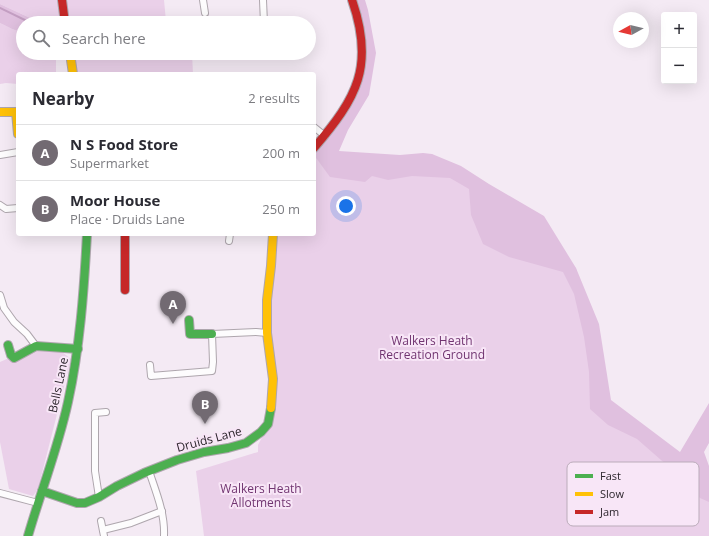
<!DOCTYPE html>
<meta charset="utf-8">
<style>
:root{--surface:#fff;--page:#f2f2f3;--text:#2b2b33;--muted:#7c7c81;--line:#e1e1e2;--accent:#726a72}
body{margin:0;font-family:"Open Sans",sans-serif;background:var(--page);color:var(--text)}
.controls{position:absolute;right:12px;top:12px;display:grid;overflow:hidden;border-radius:4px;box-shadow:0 4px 16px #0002}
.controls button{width:36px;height:36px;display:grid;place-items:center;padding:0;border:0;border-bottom:1px solid var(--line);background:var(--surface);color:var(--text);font:20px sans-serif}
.compass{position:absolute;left:613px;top:12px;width:36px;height:36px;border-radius:50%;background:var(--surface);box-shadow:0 4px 16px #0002;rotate:262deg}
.you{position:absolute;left:346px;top:206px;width:14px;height:14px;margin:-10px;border:3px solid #fff;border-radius:50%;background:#1a73e8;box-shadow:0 0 0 6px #1a73e833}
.badge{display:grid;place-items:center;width:26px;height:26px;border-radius:50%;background:var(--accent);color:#fff;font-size:13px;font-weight:700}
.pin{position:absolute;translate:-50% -33px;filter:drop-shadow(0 1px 2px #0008)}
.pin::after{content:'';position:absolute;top:21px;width:14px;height:12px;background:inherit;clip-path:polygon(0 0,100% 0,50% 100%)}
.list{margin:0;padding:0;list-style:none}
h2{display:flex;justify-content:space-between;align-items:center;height:52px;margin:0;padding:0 16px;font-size:17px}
h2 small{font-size:13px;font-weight:400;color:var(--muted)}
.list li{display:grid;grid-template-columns:26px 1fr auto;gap:12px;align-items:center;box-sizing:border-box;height:56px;padding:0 16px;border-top:1px solid var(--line)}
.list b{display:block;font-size:15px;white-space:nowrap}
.list p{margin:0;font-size:13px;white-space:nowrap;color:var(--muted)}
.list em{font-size:13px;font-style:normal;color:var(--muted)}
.icon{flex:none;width:22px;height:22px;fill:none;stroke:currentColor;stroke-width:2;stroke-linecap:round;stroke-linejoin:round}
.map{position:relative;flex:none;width:709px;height:536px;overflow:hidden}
.search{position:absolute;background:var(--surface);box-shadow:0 4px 16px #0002;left:16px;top:16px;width:300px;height:44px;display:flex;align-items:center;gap:10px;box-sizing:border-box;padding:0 14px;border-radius:22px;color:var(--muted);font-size:15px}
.panel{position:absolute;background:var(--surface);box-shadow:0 4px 16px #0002;left:16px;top:72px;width:300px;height:164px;border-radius:4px}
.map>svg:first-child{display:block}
.green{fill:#ead0e9}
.forest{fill:#e0c0df}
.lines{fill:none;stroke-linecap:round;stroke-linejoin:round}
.stream{stroke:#c39ec2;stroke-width:2}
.street-casing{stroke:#aea6ad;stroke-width:8}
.fast-casing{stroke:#aea6ad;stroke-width:10}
.slow-casing{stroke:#aea6ad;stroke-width:10}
.jam-casing{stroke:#aea6ad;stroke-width:10}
.street{stroke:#fdfcfd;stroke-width:6}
.fast{stroke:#4caf50;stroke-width:8}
.slow{stroke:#ffc107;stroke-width:8}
.jam{stroke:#c62828;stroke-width:8}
.labels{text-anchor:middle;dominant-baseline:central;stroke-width:4;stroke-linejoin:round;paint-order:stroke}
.park-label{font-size:12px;fill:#713571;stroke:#f8e6f7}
.street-label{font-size:12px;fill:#2c252c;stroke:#f8e6f7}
.key{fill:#f8e6f7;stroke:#bbacba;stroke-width:1}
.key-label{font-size:11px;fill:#2c252c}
</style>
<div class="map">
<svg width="709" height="536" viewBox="0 0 709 536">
<rect width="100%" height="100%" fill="#f4eaf4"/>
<g class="green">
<polygon points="0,0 57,0 61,23 41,23 0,4"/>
<polygon points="66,0 164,0 166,21 189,18 190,23 69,23"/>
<polygon points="0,23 12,29 23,33 23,53 56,53 56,74 18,74 18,84 6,83 0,84"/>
<polygon points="74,53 192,53 193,74 77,74"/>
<polygon points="314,154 351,177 432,154 576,268 605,404 709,487 709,536 204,536 196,471 258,452 258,445 274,414 269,314 275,234 314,234"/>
<polygon points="38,351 62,352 71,359 39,485 36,492 33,496 9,489 0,442 0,362 9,358 17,362"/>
</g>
<g class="forest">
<polygon points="354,0 365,0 368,10 376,53 369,95 348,130 339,151 400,155 423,153 432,154 461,166 489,184 544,216 576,268 599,324 611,400 680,452 709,403 709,443 704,452 709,466 709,502 700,498 669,467 637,439 608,425 590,409 589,372 584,337 574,294 563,272 509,257 483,244 471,215 469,189 450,178 412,176 388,180 372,176 365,182 330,177 314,155 314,153 326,140 357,95 365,62"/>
<polygon points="0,4 41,23 23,23 23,33 12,29 0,23"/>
</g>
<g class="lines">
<polyline class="stream" points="0,8 31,23"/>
<g class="street-casing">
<g id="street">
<polyline points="203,0 205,13"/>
<polyline points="263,0 264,23"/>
<polyline points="253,55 265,53"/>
<polyline points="314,127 325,136"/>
<polyline points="0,155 18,152"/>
<polyline points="0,205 6,209 18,208"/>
<polyline points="229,241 230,234"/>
<polyline points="0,295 4,308 14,322 27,334 36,346"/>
<polyline points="150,365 151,376 212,371 213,362 212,334 256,332 267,333"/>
<path d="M149 471C156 492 165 513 164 536"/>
<polyline points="0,493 38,503"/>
<polyline points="99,497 95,471 95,413 106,412"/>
<polyline points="101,521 104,536"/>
<polyline points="103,530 131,523 162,511"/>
</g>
</g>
<g class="fast-casing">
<g id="fast">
<polyline points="189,320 190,334 212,334"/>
<polyline points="8,345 11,355 14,358 36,346 78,349"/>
<polyline points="42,491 77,503 85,503 99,497 117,486 144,473 177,460 204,452 228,448 246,443 261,432 268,424 271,408"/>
<path d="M28 536C41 491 58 448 68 402 80 347 84 290 87 234"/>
</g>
</g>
<g class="slow-casing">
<g id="slow">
<polyline points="70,53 73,74"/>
<polyline points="0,112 16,112 18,134"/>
<polyline points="271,408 273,379 267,333 267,300 271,266 273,234"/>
</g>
</g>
<g class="jam-casing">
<g id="jam">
<polyline points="62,0 65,23"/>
<path d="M314 148C357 98 375 66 352 0"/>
<polyline points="125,234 125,290"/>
</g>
</g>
<use href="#street" class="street"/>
<use href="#fast" class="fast"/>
<use href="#slow" class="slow"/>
<use href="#jam" class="jam"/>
</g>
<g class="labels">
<g class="park-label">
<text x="432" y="340">Walkers Heath<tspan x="432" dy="14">Recreation Ground</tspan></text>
<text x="261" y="488">Walkers Heath<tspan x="261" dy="14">Allotments</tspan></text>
</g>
<g class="street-label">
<text transform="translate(58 385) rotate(-78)">Bells Lane</text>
<text transform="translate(209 439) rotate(-15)">Druids Lane</text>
</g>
</g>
<rect x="567" y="462" width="132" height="64" rx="6" class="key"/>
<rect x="575" y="474" width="18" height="4" fill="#4caf50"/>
<rect x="575" y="492" width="18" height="4" fill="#ffc107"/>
<rect x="575" y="510" width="18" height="4" fill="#c62828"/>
<g class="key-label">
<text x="600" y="480">Fast</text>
<text x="600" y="498">Slow</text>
<text x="600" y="516">Jam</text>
</g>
</svg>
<div class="controls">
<button>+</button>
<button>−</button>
</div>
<svg class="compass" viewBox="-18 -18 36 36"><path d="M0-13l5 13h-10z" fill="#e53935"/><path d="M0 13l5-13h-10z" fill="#7c7c81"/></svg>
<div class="you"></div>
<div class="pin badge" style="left:173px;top:324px">A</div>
<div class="pin badge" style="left:205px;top:424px">B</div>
<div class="search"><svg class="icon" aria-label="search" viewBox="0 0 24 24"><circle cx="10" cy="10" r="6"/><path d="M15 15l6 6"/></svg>Search here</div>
<section class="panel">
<h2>Nearby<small>2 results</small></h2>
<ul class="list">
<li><span class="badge">A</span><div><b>N S Food Store</b><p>Supermarket</p></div><em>200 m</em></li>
<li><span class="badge">B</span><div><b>Moor House</b><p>Place · Druids Lane</p></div><em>250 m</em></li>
</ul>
</section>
</div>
